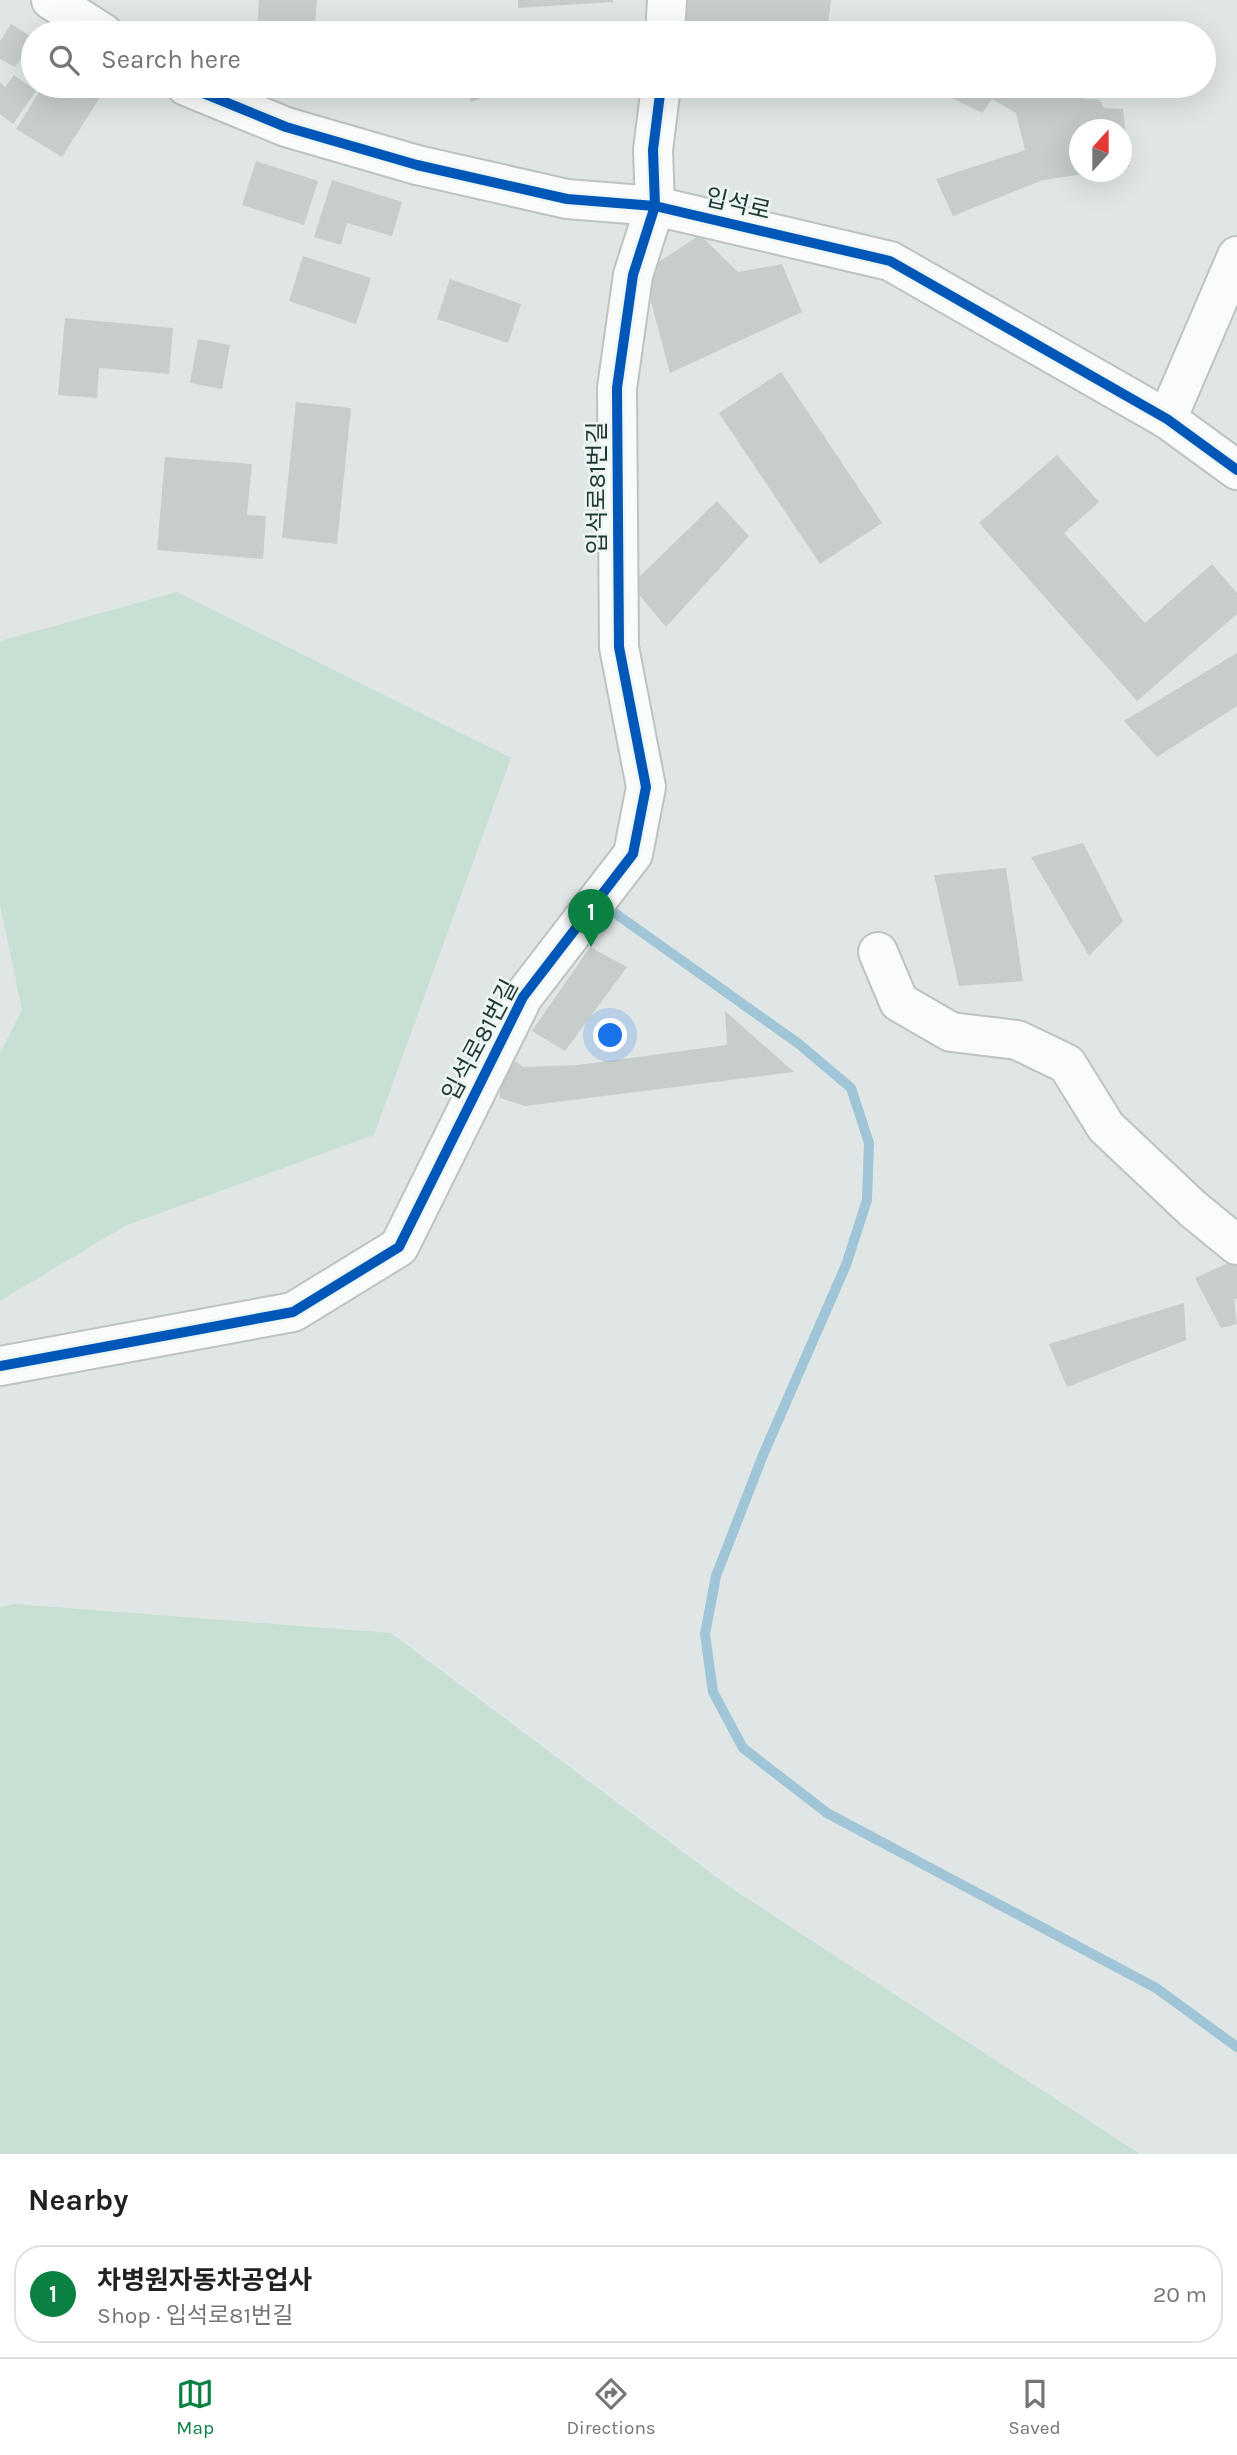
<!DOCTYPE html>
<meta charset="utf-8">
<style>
:root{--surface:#fff;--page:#f2f2f2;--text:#202124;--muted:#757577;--line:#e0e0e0;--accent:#0b8043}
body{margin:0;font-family:Karla,"Noto Sans KR",sans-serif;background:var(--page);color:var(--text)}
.compass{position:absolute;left:1069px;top:119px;width:63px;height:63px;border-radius:50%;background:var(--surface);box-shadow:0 7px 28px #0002;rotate:21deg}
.you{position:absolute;left:611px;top:1036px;width:24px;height:24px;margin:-18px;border:5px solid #fff;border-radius:50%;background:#1a73e8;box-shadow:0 0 0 10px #1a73e833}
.badge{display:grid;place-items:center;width:46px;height:46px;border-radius:50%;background:var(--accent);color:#fff;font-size:23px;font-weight:700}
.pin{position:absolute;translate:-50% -58px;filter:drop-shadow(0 2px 4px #0008)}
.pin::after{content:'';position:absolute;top:37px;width:24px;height:21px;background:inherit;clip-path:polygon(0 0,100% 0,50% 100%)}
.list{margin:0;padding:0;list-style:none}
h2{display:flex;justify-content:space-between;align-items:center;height:91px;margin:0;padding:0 28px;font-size:30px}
h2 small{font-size:23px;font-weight:400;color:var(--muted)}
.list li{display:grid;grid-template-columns:46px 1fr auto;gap:21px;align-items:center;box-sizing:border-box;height:98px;margin:0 14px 14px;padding:0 14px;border:2px solid var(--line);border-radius:28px}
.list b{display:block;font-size:26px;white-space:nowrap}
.list p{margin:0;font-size:23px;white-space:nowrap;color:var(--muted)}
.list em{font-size:23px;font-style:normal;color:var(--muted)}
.icon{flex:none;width:38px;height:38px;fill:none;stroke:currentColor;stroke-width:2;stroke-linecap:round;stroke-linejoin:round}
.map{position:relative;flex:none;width:1237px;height:2154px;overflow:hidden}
.search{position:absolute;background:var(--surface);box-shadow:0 7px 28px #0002;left:21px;right:21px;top:21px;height:77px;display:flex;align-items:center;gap:18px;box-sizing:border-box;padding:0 24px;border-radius:38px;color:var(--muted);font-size:26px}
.sheet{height:203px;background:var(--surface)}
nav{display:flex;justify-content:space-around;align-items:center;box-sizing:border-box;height:98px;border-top:2px solid var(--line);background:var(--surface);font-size:19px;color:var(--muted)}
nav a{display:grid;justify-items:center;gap:4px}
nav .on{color:var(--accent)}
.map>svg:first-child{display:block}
.green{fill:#c8e0d4}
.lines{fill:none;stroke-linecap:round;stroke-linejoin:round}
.stream{stroke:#9fc5d7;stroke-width:10}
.building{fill:#c7cdcb}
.minor-casing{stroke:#bdc3c2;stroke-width:42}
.minor{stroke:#fafbfb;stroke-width:38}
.cycleway-casing{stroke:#edf6f3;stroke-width:15}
.cycleway{stroke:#0057b8;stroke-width:10}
.labels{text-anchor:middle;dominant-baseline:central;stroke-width:5;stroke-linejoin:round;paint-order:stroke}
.street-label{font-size:24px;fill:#1f3936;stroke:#edf6f3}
</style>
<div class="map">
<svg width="1237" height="2154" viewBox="0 0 1237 2154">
<rect width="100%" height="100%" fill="#e0e6e5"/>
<g class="green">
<polygon points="177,592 511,758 374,1135 125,1226 0,1301 0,1053 22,1010 0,905 0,641"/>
<polygon points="14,1604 391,1633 731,1888 1140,2154 0,2154 0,1607"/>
</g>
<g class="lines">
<polyline class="stream" points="612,911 799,1044 851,1088 869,1143 867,1200 846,1265 763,1455 716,1576 705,1634 713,1692 743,1748 827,1813 1156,1988 1237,2047"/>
</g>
<g class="building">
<polygon points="259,0 317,0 314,33 257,33"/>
<polygon points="518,0 613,0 613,2 518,8"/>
<polygon points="679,0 831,0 827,33 676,33"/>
<polygon points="960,22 985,33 954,33"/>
<polygon points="11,24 33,38 33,68 20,60 15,67 0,59 0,41"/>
<polygon points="14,75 36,91 13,124 0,114 0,82 5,87"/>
<polygon points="43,86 107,86 62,157 16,129"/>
<polygon points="465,86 515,86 471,102"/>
<polygon points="928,86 1081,86 1084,99 1099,99 1104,108 1123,109 1129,167 1122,168 1122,130 1080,130 1080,172 1090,173 1043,180 953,216 936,179 1025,150 1016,113 992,99 982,113"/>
<polygon points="256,161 318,181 304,225 242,205"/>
<polygon points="332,180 402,202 392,236 347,223 341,245 314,237"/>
<polygon points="700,235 738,272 782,264 802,312 670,373 643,272"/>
<polygon points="303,256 371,278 356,324 289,301"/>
<polygon points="450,279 521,304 508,343 437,319"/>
<polygon points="65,318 173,328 169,374 99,368 97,398 58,395"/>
<polygon points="198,339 230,345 222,389 190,383"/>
<polygon points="781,372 882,523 820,564 719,413"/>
<polygon points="296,402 351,408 337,544 282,538"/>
<polygon points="1057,455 1099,502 1064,533 1145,623 1212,564 1237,593 1237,614 1137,701 979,523"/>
<polygon points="165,457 252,464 247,515 266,516 263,559 157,550"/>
<polygon points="717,501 749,536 666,627 631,585"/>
<polygon points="1237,653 1237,706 1157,757 1124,721"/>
<polygon points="1083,843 1123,921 1089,956 1031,857"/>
<polygon points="1006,868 1023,981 959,986 934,875"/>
<polygon points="590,947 627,967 565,1051 532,1031"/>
<polygon points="725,1011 794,1072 525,1106 500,1098 499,1048 523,1067 578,1065 727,1045"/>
<polygon points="1237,1259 1237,1299 1234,1299 1237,1324 1221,1328 1195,1278"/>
<polygon points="1184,1303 1186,1340 1067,1387 1049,1344"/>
</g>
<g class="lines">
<g class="minor-casing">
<g id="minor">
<polyline points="51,0 103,33"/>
<polyline points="665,33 667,0"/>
<polyline points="186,86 286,127 417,165 567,199 655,206 890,261 1167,419 1237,470"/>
<polyline points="1167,419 1237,256"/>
<polyline points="878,952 899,1002 951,1032 1017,1040 1067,1064 1106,1127 1193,1209 1237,1245"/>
<polyline points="0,1366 293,1312 399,1247 523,997 633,854 646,787 619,647 617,388 633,275 655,206 653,150 661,86"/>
</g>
</g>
<use href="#minor" class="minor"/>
<g class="cycleway-casing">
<g id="cycleway">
<polyline points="186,86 286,127 417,165 567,199 655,206 890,261 1167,419 1237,470"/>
<polyline points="0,1366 293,1312 399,1247 523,997 633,854 646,787 619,647 617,388 633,275 655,206 653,150 661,86"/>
</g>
</g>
<use href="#cycleway" class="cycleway"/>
</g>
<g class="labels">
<g class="street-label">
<text transform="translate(738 204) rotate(13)">입석로</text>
<text transform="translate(597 488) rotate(-90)">입석로81번길</text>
<text transform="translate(480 1040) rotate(-62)">입석로81번길</text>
</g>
</g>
</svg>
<svg class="compass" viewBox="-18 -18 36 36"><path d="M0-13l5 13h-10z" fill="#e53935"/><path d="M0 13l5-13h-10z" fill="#757577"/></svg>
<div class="you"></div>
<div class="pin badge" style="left:591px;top:947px">1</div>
<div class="search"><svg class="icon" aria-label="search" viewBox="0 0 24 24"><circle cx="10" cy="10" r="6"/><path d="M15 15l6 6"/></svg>Search here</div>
</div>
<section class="sheet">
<h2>Nearby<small></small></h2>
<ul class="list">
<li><span class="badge">1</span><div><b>차병원자동차공업사</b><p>Shop · 입석로81번길</p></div><em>20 m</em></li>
</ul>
</section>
<nav>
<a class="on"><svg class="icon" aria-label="map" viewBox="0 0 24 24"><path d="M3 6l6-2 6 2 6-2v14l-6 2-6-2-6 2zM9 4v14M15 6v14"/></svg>Map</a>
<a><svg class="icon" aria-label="directions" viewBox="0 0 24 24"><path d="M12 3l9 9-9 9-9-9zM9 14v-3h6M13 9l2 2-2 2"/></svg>Directions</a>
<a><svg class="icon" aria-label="saved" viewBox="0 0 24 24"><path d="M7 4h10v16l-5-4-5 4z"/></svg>Saved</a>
</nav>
